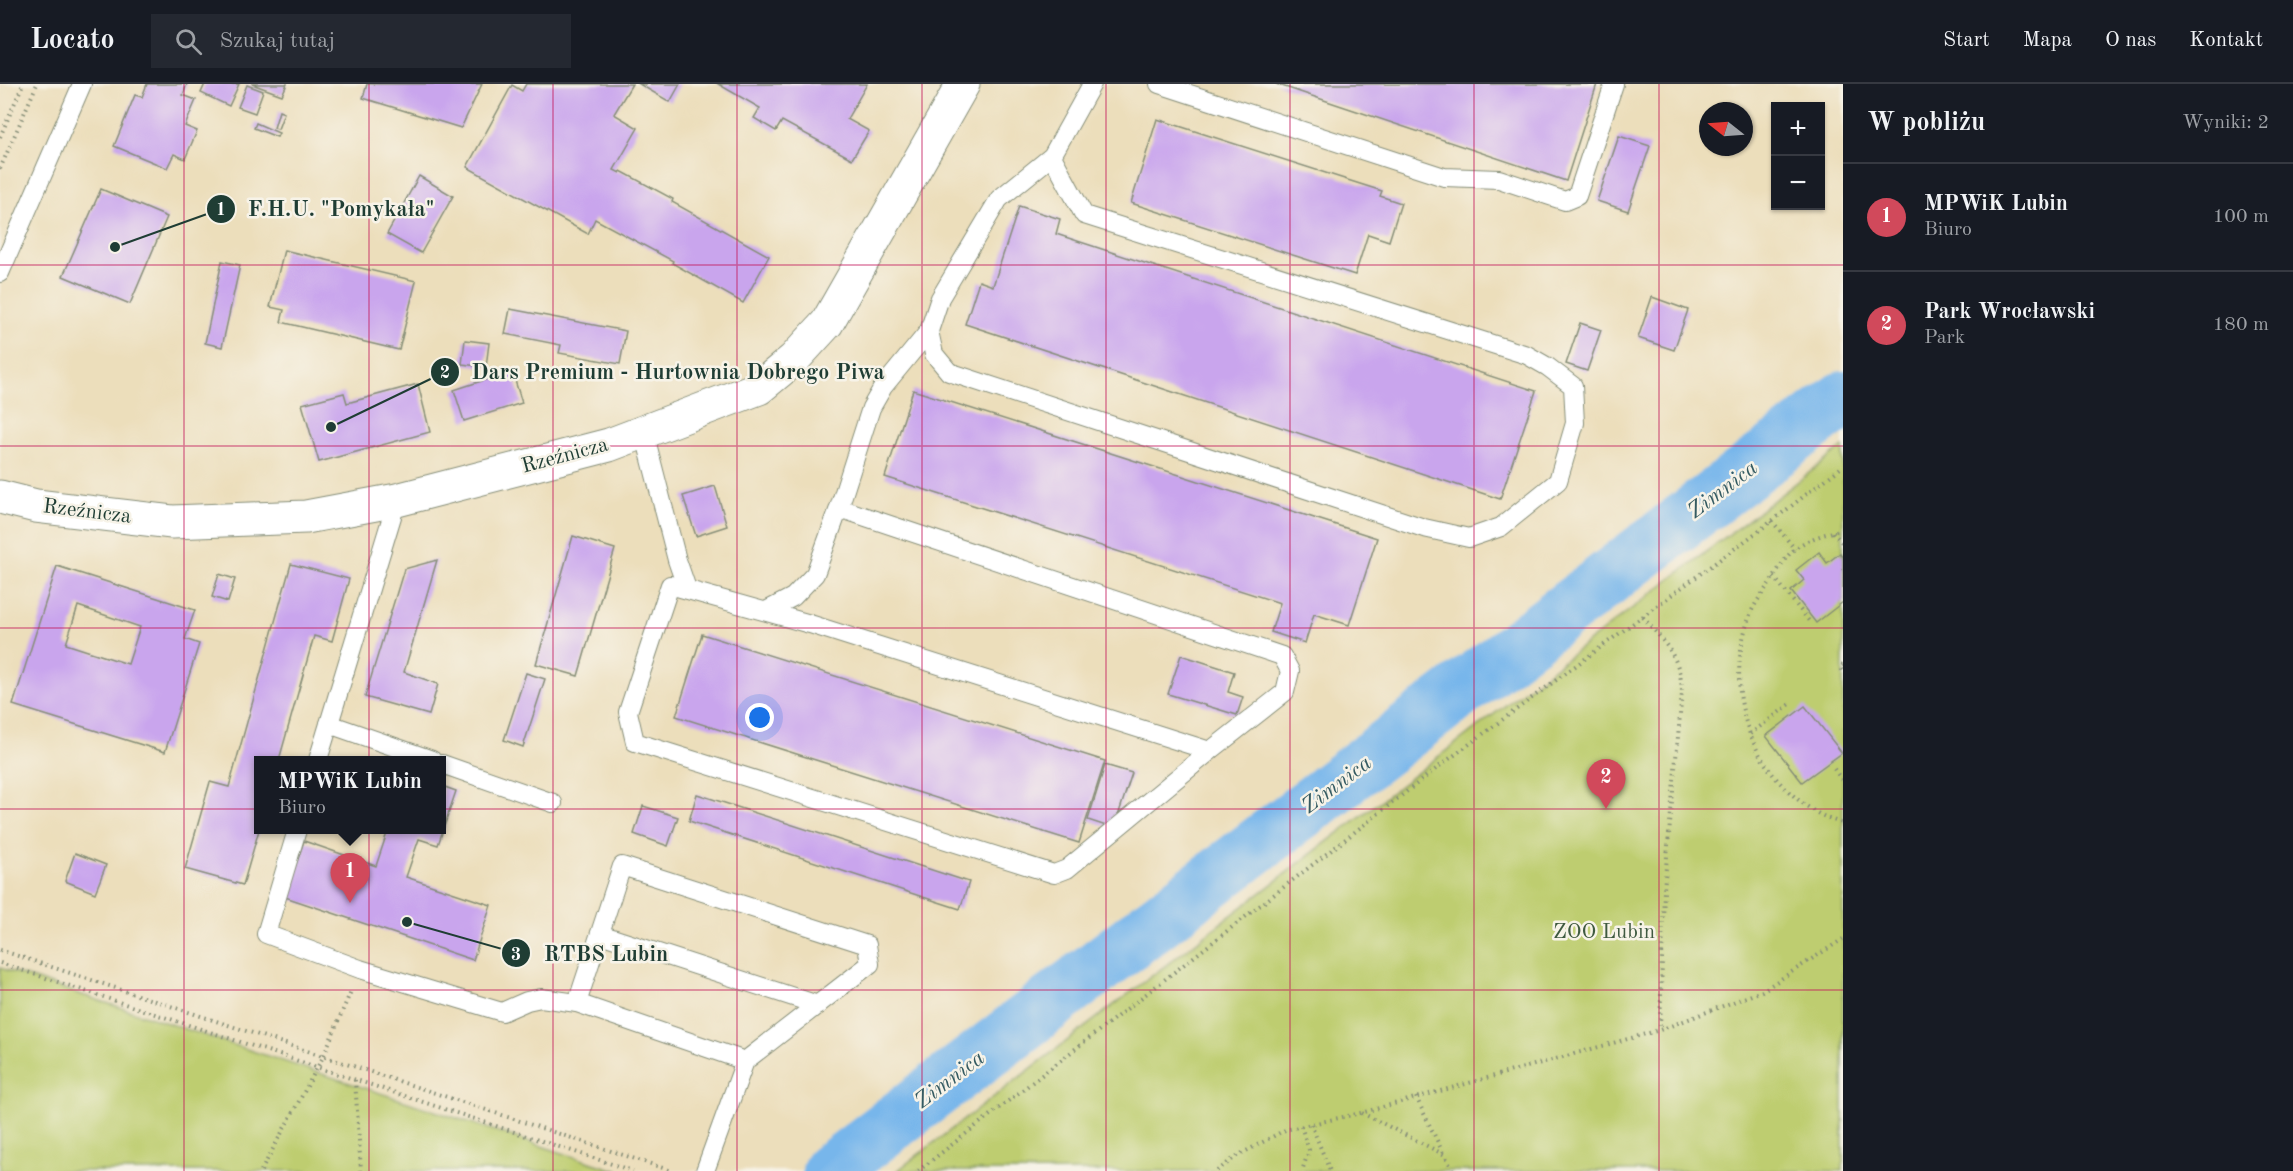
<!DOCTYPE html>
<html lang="pl">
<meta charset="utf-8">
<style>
:root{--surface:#171b24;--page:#242831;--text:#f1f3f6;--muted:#9ea1a6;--line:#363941;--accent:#d1495b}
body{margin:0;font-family:"Old Standard TT",serif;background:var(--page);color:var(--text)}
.controls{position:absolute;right:18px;top:18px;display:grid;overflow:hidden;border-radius:0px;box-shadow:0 2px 4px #0004}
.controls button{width:54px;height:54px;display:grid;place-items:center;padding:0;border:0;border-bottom:2px solid var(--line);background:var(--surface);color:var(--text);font:30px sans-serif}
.compass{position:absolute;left:1699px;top:18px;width:54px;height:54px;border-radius:50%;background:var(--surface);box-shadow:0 2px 4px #0004;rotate:287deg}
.you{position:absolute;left:760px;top:634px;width:21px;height:21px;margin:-15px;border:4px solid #fff;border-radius:50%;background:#1a73e8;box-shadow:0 0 0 9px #1a73e833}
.badge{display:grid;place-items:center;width:39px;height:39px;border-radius:50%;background:var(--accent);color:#fff;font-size:20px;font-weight:700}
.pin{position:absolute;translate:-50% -50px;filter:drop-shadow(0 2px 3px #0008)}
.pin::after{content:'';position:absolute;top:32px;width:21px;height:18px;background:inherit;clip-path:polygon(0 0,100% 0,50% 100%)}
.popup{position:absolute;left:254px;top:672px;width:192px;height:78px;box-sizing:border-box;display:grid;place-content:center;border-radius:0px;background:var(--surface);filter:drop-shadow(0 2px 4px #0005);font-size:20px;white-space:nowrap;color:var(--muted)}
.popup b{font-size:22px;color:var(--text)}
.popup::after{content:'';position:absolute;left:50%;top:100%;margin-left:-12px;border:12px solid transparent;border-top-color:var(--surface)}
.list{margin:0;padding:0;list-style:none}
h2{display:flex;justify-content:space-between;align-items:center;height:78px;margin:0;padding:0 24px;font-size:26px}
h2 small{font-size:20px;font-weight:400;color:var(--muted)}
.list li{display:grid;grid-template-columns:39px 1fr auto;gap:18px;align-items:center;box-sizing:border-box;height:108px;padding:0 24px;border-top:2px solid var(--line)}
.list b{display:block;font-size:22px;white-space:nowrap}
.list p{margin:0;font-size:20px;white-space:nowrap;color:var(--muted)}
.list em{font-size:20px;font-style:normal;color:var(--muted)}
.icon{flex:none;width:33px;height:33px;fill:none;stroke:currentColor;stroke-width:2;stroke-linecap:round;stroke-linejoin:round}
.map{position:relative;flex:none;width:1843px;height:1087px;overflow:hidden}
header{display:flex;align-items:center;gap:36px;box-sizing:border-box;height:84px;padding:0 30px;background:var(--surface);border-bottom:2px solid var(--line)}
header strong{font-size:28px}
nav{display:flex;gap:33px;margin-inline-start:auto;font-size:21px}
.search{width:420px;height:54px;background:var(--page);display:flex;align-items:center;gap:15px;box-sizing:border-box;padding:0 21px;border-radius:0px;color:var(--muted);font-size:22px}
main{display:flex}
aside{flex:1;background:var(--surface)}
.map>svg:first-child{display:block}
.green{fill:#becd6f;stroke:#6e8552;stroke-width:1.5}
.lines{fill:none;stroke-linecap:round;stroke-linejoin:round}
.river{stroke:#77b6eb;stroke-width:56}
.building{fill:#c9a5ed;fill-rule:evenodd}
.lane-casing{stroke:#868e78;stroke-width:20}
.street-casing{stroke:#868e78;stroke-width:35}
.path{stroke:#868e78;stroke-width:4;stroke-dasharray:1.5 4.5;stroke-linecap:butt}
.lane{stroke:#fff;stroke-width:18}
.street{stroke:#fff;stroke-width:33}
.grid{fill:none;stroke:#c2185b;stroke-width:1.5;stroke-opacity:0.55}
.labels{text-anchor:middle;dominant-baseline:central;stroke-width:5;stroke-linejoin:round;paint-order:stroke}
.street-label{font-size:21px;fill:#1f3d34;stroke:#f7f3e8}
.park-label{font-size:21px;fill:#3f5a40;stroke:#f7f3e8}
.water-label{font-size:22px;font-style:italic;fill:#355b62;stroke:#f7f3e8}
.leader{fill:none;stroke:#1f3d34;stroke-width:2}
.callout-dot{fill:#1f3d34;stroke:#f7f3e8;stroke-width:2}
.mark-label{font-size:18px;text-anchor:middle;font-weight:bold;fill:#fff}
.callout-label{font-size:22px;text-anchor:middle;font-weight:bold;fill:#1f3d34;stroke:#f7f3e8;stroke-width:5;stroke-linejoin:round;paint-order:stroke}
</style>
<header>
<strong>Locato</strong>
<div class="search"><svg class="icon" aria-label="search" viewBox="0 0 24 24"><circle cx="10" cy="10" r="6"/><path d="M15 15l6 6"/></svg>Szukaj tutaj</div>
<nav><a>Start</a><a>Mapa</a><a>O nas</a><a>Kontakt</a></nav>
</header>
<main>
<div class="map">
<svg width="1843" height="1087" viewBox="0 0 1843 1087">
<rect width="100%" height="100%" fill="#f7f3e8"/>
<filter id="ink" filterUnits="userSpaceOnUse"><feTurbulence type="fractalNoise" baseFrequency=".0167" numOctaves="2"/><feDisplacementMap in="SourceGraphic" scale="12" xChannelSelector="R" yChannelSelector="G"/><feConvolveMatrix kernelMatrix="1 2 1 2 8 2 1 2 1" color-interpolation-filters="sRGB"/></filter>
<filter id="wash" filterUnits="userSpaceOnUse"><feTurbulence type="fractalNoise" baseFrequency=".008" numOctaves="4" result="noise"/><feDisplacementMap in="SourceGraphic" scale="24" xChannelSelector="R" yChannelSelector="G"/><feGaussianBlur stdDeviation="1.35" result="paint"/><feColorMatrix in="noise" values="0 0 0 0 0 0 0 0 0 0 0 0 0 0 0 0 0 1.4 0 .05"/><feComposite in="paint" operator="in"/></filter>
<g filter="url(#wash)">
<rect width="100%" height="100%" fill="#ecdebb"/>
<g class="green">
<polygon points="1843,363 1843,1087 897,1087"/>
<polygon points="0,884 590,1078 619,1087 0,1087"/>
</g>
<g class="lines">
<polyline class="river" points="830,1087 1843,315"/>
</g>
<g id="blocks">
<g class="building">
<polygon points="147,0 187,0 183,11 196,16 185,42 197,47 185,75 174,70 167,84 114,62 135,11 142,13"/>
<polygon points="205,0 239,0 229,22 201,9"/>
<polygon points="252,0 287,0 282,11"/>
<polygon points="367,0 482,0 461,44 363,14"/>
<polygon points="526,0 632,0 614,30 638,44 614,86 620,89 621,87 673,115 672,118 769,172 743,219 672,179 673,177 595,135 588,150 467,83 512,1 522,7"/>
<polygon points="639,0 680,0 670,18"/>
<polygon points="718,0 867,0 847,35 869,47 852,75 782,37 776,47 754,34 760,24"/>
<polygon points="1276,0 1597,0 1566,97"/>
<polygon points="247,1 263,7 255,29 238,23"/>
<polygon points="279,27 284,29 278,45 274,44"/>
<polygon points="1157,35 1382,107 1380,112 1401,119 1389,157 1368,150 1355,191 1131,119"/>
<polygon points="256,39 279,49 277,53 254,44"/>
<polygon points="1619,52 1650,62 1628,127 1597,117"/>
<polygon points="419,92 453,112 421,169 387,150"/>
<polygon points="101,105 167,133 130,220 63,192"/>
<polygon points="1019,122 1060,135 1056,150 1536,307 1500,415 965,240 979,197 993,202"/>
<polygon points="284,166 416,197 399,266 281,238 284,226 270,223"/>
<polygon points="222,177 240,181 222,263 205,259"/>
<polygon points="1652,213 1688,226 1674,266 1638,254"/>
<polygon points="510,225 626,247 620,280 559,269 561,261 505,250"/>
<polygon points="1580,239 1601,246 1587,287 1566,280"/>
<polygon points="465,256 489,259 486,283 462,280"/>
<polygon points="512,287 522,319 464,337 454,306"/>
<polygon points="418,300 430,348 319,378 302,320 344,309 347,319"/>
<polygon points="913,306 1377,454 1349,541 1314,530 1305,559 1271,548 1280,519 885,393"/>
<polygon points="715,402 727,442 696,452 683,412"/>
<polygon points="573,452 615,465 578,592 536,580"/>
<polygon points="1819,468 1827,479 1840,469 1843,473 1843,518 1816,539 1791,507 1804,496 1796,486"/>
<polygon points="437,476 404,588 438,600 429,631 365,613 404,485"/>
<polygon points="291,480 349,495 332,557 314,552 279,676 258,676 259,746 243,801 185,785 210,698 229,703"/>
<path d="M57 482 195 526 185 555 199 560 165 668 13 621ZM78 522 140 543 128 580 66 560Z"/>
<polygon points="219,490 235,495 228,518 212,513"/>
<polygon points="702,550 1105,677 1079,759 676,632"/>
<polygon points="1181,571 1234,588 1228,608 1243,613 1237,631 1168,610"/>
<polygon points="526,589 545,595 523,663 504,656"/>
<polygon points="1805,622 1842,669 1802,698 1766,652"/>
<polygon points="1105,681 1132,689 1116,738 1109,743 1088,736"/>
<polygon points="442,702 456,707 438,761 419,755 406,793 491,821 473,876 285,813 304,757 376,782 388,746 442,746"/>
<polygon points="697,710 969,798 960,825 689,737"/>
<polygon points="643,722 678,733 668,762 634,750"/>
<polygon points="75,769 106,781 95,809 65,797"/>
</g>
</g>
</g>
<g filter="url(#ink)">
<use href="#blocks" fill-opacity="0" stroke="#868e78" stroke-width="1.5"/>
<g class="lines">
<g class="lane-casing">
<g id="lane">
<polyline points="1159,0 1444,93 1499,95 1565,117 1577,112 1614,0"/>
<polyline points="1052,72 1084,131 1527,271 1548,283 1573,302 1575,339 1558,397 1501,443 1469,454 1424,444 949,288 934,270 929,247 940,214 999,115 1052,72 1092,0"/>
<polyline points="0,189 82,0"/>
<polyline points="929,247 883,303 871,324 839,424 1282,572 1290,587 1285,608 1210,667 810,540 670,501 628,628 635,658 1054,790 1067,785 1210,667"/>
<polyline points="644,348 677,476 687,505"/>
<polyline points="766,527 793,513 815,490 839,424"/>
<polyline points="329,640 432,676"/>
<polyline points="318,676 397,416"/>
<polyline points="442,680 553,719"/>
<polyline points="297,746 266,850 360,885 502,928 527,917 541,914 577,919 745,977 705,1087"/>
<polyline points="600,850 818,921"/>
<polyline points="577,919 622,782 867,861 870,880 745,977"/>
</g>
</g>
<g class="street-casing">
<polyline id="street" points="0,413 36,422 172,438 306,433 397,416 609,361 759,304 794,275 827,239 963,0"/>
</g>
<g class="path">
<polyline points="0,53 23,0"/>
<polyline points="0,85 37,0"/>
<polyline points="1772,437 1795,465"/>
<path d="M1843 445C1826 450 1812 453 1797 463 1786 471 1777 488 1769 500 1763 509 1754 520 1750 531 1726 595 1742 669 1795 713 1809 725 1825 735 1843 739"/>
<polyline points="1833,448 1843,460"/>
<polyline points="1774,493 1809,537"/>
<path d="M1643 533C1665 560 1681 572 1682 609L1664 805 1660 946"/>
<polyline points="1843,581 1840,583 1843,587"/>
<polyline points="1750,650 1793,618"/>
<polyline points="1834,685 1843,698"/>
<polyline points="0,866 672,1087"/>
<polyline points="0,879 633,1087"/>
<polyline points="355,996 361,1087"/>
<polyline points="1416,1013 1444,1071"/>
<polyline points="1362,1029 1445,1071 1453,1087"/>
<polyline points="1311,1040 1330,1087"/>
<polyline points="1301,1042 1309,1066 1302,1087"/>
<polyline points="261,1087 323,973 351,907"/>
<polyline points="918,1087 1441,681 1772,437 1843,382"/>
<polyline points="1217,1087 1237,1072 1285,1046 1361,1029 1660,946 1762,907 1843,855"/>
</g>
<use href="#lane" class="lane"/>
<use href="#street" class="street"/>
</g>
</g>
<path class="grid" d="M184 0V1087M369 0V1087M553 0V1087M737 0V1087M922 0V1087M1106 0V1087M1290 0V1087M1474 0V1087M1659 0V1087M0 181H1843M0 362H1843M0 544H1843M0 725H1843M0 906H1843"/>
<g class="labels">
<g class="street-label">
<text transform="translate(565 372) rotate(-15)">Rzeźnicza</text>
<text transform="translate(87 428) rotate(7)">Rzeźnicza</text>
</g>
<g class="park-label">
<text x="1604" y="848">ZOO Lubin</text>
</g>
<g class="water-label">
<text transform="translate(1723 406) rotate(-37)">Zimnica</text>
<text transform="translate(1337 701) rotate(-37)">Zimnica</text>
<text transform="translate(950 996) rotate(-37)">Zimnica</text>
</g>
</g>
<path class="leader" d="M115 163L221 125M331 343L445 288M407 838L516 869"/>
<g class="callout-dot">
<circle cx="115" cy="163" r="6"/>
<circle cx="331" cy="343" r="6"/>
<circle cx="407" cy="838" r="6"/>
<circle cx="221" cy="125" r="15"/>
<circle cx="445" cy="288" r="15"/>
<circle cx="516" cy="869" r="15"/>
</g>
<g class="mark-label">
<text x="221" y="131">1</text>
<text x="445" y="294">2</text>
<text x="516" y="876">3</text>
</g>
<g class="callout-label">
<text x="341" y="132">F.H.U. "Pomykała"</text>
<text x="678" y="295">Dars Premium - Hurtownia Dobrego Piwa</text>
<text x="606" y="877">RTBS Lubin</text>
</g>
</svg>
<div class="controls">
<button>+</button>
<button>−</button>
</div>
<svg class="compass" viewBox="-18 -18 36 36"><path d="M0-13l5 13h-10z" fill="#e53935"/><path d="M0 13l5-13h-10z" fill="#9ea1a6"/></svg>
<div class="you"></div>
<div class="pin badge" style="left:350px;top:819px">1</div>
<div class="popup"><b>MPWiK Lubin</b>Biuro</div>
<div class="pin badge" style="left:1606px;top:725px">2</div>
</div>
<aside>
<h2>W pobliżu<small>Wyniki: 2</small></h2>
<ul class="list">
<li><span class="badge">1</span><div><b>MPWiK Lubin</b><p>Biuro</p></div><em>100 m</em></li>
<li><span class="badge">2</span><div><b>Park Wrocławski</b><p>Park</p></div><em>180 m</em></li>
</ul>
</aside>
</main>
